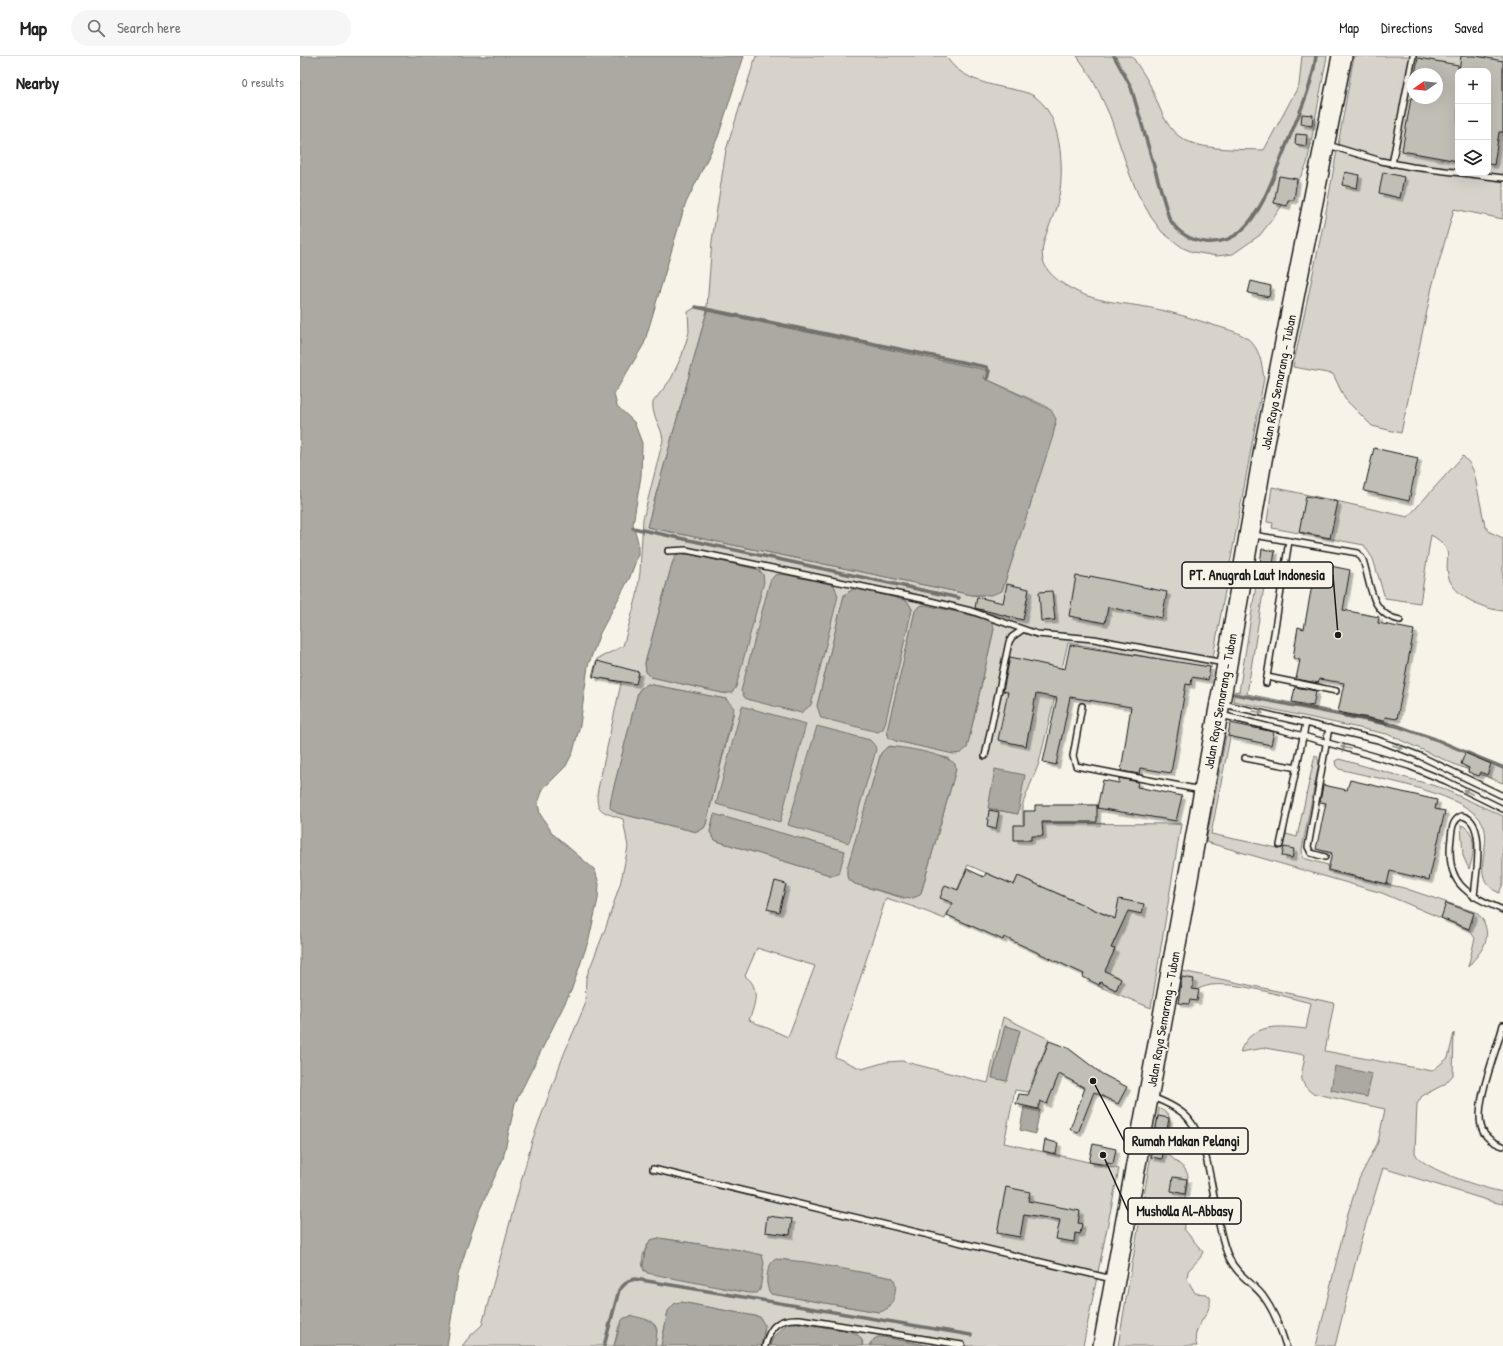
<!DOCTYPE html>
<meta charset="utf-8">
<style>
:root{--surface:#fff;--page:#f6f6f6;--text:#222;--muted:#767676;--line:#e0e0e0}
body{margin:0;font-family:"Patrick Hand",sans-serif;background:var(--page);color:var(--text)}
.controls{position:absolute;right:12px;top:12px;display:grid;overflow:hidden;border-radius:8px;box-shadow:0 4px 16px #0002}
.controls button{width:36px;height:36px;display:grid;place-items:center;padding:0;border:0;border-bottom:1px solid var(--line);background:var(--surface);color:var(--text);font:20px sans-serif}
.compass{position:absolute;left:1107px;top:12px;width:36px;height:36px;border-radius:50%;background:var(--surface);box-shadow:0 4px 16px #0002;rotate:256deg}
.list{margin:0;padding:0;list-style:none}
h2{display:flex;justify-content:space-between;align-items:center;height:52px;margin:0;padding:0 16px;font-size:17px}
h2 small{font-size:13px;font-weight:400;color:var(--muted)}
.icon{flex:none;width:22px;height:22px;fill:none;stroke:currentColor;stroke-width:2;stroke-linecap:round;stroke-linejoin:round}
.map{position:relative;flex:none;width:1203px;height:1290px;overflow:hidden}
header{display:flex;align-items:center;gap:24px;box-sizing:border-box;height:56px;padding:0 20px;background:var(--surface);border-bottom:1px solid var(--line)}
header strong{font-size:19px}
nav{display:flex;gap:22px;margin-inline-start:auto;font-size:14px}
.search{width:280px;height:36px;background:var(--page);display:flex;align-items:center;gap:10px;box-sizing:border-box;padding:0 14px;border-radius:22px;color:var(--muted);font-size:15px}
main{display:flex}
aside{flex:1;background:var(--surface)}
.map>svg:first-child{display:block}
.green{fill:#d7d3cb;stroke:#7a7874;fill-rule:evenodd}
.water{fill:#aca9a2;stroke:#72716c}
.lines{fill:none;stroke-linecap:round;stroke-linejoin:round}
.stream{stroke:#72716c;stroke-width:3.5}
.building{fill:#c0beb5;stroke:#1c1c1c;filter:url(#shadow)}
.lane-casing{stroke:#1c1c1c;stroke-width:8}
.highway-casing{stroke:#1c1c1c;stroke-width:22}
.lane{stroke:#f7f3e8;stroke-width:5}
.highway{stroke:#f7f3e8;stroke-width:19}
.oneway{fill:#94928c}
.labels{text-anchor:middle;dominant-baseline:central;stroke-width:3.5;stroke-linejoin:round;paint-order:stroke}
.street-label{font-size:13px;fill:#1c1c1c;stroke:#f7f3e8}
.leader{fill:none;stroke:#1c1c1c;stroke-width:1.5}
.callout-dot{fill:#1c1c1c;stroke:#f7f3e8;stroke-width:1.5}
.callout{fill:#f7f3e8;stroke:#1c1c1c;stroke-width:1.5}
.callout-label{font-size:14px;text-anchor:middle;font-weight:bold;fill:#1c1c1c}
</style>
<header>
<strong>Map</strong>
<div class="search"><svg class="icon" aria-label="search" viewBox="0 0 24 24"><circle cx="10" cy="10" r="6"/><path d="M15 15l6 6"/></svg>Search here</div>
<nav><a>Map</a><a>Directions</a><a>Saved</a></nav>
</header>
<main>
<aside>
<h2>Nearby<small>0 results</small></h2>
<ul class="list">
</ul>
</aside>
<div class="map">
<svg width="1203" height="1290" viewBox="0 0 1203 1290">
<defs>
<filter id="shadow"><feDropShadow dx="3.5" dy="3.5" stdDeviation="0" flood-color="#0004"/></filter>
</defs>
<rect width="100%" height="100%" fill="#f7f3e8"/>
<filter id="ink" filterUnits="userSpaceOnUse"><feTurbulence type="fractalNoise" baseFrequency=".025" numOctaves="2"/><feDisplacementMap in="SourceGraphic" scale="8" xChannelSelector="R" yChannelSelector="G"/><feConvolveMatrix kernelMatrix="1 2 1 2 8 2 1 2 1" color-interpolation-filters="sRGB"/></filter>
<g filter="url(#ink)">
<g class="green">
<path d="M456 0H646C658 22 689 29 711 33 719 35 728 36 734 40 747 49 754 64 757 78 762 97 763 125 758 144 749 182 722 205 770 232 792 245 815 246 840 250 866 254 891 262 916 270 927 273 946 278 953 288 961 298 962 311 964 322L911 612 768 587 739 707 723 747V767L881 768 851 952 798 930 809 896 823 866 718 820 714 829 668 809 645 863 614 851 586 842 535 1001 562 1013 586 1006 602 1005 688 1027 703 961 749 983 728 1036 715 1034 704 1087 819 1113 783 1290H630L583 1281 570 1288V1290H562L563 1286 557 1278 502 1267 473 1281 470 1290H461L465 1277 460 1261 381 1246 368 1255 361 1290H355L357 1274 355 1269H319L314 1290H162L170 1280 182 1269 232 1085 264 998 285 949 286 922 306 871 321 825 328 791 323 763C303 756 294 756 298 733L321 627 292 620 297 603 323 590 337 540 340 516 343 463 363 384C362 370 351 360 353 346L371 323 382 299 389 276 388 256 396 251H407L412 185 426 94ZM407 255 685 314 684 322 746 350 756 368 703 532 680 540 672 539 347 471ZM389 498 461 515 427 638 351 621 346 616 345 607 372 508 374 503ZM555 532C567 535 608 541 612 553L583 673 517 650 544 539ZM621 549 674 559 694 573 667 692 657 698 596 685 587 678V675L615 555ZM348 628 426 643 434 656 406 768 404 772 397 776 317 757 310 747 338 636 341 632ZM591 690 648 702 656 713 621 837 606 843 555 828 549 824 547 816 581 697 587 691ZM692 734 718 758 689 753ZM414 759 545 795 538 818 530 819 420 786 415 784 410 776ZM457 892 515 910 488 981 449 964C455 949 461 931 445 920ZM705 970 720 974 706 1025 692 1021ZM359 1182 440 1194 344 1215C339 1203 346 1183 359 1182ZM480 1203 593 1222 595 1230 590 1251 579 1256 472 1238 469 1235 467 1226Z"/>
<path d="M777 0H812L817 4 815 0H832C838 10 845 19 850 29 858 46 864 70 880 81 900 95 940 93 964 94L999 29 1002 0H1027L1007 108 1001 120 977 157 960 179 933 198 917 200 893 196 883 192 862 176 851 161 838 138 830 119 810 60 799 36 789 17Z"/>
<path d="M1054 0H1203V163L1154 153 1132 231 1101 377 1072 370 1045 343 1033 318 993 311 1025 161ZM1158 15H1188V117H1158ZM1113 18H1137V42H1113Z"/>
<path d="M1163 400 1170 408 1174 416 1185 470 1190 476 1203 482V555C1185 553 1159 543 1150 525 1141 503 1159 495 1131 479L1120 547 1085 542 1073 503 1064 489 972 472 973 467 967 466 972 431 1108 461Z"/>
<polygon points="958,517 966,518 947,638 1097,668 1203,710 1203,727 1156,709 1087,678 933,645 935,635 939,636"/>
<path d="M926 680 930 681 911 778 982 793 986 778 997 781 1015 699 1017 700 1019 707 1002 793 1003 802 1028 809 1027 815 1104 832 1175 856C1180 859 1183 863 1185 869 1191 887 1179 897 1168 911L1175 882 1169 874 1082 837 906 786Z"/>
<path d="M1039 703 1139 731 1203 760V828L1199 837C1164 820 1199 785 1179 762 1156 735 1074 722 1039 713L1036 710 1035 705Z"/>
<path d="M1161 769C1178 775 1174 800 1169 813L1163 800Z"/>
<path d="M882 915 1034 947 1025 995 1132 1015 1148 1002 1154 977 1153 1019 1145 1028 1122 1040 1117 1048 1115 1097C1121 1113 1185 1133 1203 1136V1148L1193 1146 1083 1112 1061 1184 1035 1290H1016L1048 1157 1059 1123 1078 1086 1085 1053 1012 1037C996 1025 1003 1016 1005 999L965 992 940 996C951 966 980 970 1006 973L1011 947C981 940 941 926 911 929 899 931 888 938 878 944Z"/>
<path d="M859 1052 868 1058 870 1063 868 1098 885 1113 888 1119 883 1158 884 1173 903 1196 900 1202 888 1215 887 1223 895 1237 906 1238 910 1241C913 1259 889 1271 897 1290H818Z"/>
</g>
<g class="water">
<polygon points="0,0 444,0 418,81 385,149 344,288 314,338 317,350 334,366 342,387 341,420 333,468 338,486 338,499 330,521 300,577 288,610 280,669 273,696 266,710 243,733 238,747 240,758 253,778 295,814 299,828 298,843 289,883 271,935 215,1047 203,1103 180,1153 169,1184 158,1219 147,1290 0,1290"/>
<polygon points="407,255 686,314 684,322 751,354 756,363 753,380 702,535 691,539 672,539 347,471"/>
<polygon points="380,498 389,498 456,513 463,518 464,526 436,631 432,637 422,637 351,621 346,616 345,607 372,508 376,499"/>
<polygon points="483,518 534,529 538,540 511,649 501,657 450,644 445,642 441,635 470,525 475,519"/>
<polygon points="555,532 604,544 608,546 612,553 585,668 583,673 578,676 521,662 517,650 544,539"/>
<polygon points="625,549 688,563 693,568 694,573 667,692 661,697 653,698 596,685 589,682 587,675 615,555 619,550"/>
<polygon points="348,628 426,643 434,652 406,768 404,772 397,776 317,757 310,752 311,742 338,636 341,632"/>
<polygon points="442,650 506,668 480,766 416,748"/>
<polygon points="517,670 570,684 575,690 576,694 549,787 488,769"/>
<path d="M587 691C598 689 648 699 655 708L656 713 621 837 618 840 610 843 555 828 547 821V812L581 697Z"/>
<polygon points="695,713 725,719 718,758 688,752"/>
<polygon points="414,758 545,795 540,814 536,819 530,819 420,786 415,784 410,776"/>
<polygon points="705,970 720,974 707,1025 692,1022"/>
<polygon points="1035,1010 1072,1018 1067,1041 1031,1034"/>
<polygon points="724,1051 740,1054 735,1078 720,1074"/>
<polygon points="359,1182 440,1194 462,1199 464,1207 460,1234 457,1237 448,1237 347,1217 343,1211 345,1195 350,1184"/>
<path d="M476 1203 506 1206 593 1222C600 1232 592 1255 579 1256L471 1238C464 1230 466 1208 476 1203Z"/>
<polygon points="381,1246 460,1261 465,1270 461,1290 361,1290 368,1255 375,1247"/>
<path d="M333 1260C354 1265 360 1266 355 1290H314L322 1264 324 1262Z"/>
<path d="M489 1266 550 1275C558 1278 563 1281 562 1290H470L473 1281Z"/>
<polygon points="578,1281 583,1281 630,1290 570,1290 574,1283"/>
</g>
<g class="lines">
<g class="stream">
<path d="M814 0 831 31 869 162C877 176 888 184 905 186 918 187 931 184 941 175 963 155 973 121 984 95 996 64 1012 33 1016 0"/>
<polyline points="396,251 686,311 689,315 687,323"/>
<polyline points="333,472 659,542"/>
<polyline points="934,638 1097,670 1135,683 1203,712"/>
<polyline points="304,1290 319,1234 328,1225 335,1223 671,1279"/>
</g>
</g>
<g class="building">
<polygon points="1161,0 1176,0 1203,5 1203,76 1199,76 1194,109 1188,108 1188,15 1159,15"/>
<polygon points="1118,2 1158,9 1158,105 1102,95 1111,42 1137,42 1137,18 1115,18"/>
<polygon points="1002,58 1013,59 1012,70 1001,68"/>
<polygon points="996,78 1007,79 1006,90 995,88"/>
<polygon points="1045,116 1059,119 1057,132 1042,129"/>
<polygon points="1083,116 1104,121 1100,142 1079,137"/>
<polygon points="979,120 997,123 994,144 988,144 987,150 974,147"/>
<polygon points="951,225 971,230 969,241 948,237"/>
<polygon points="1074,392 1118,402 1109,445 1064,435"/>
<polygon points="1006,440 1038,446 1030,482 999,476"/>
<polygon points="962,493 975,495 972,516 959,514"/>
<polygon points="1016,507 1050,514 1043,554 1079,561 1078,567 1114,574 1097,663 1085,661 1084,665 1038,656 1044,627 1019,623 1018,627 996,623 1000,604 993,602 998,571 1004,573"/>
<polygon points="776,520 789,522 790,520 867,536 862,562 808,551 805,567 769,560"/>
<polygon points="707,528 729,533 723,564 675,552 677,541 703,547"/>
<polygon points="752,535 755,564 741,565 739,536"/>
<polygon points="770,589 910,611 908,624 892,621 891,629 886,628 871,717 840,712 839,718 821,715 831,651 770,641 756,709 743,706 757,642 736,638 726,690 698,684 708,636 703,635 710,601 765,613"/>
<polygon points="297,605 339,616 336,628 293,621"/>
<polygon points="995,631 1016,635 1013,650 992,646"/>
<polygon points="930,667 974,676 971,689 928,680"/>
<polygon points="1165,697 1191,708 1187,719 1181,716 1179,720 1168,716 1169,712 1161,708"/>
<polygon points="819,722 838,726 837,731 882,740 876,765 797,752 803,724 819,727"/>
<polygon points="1050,724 1137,744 1135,753 1145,755 1129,824 1090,815 1087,828 1028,814 1032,797 1016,793 1026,747 1020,746 1023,729 1047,734"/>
<polygon points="735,749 797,749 797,766 742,766 743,780 731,780 731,784 714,784 714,769 724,769 724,755 735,755"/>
<polygon points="689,754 699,756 696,773 687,771"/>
<polygon points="984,791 994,793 992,802 982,800"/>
<polygon points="667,813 684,821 686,817 714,829 718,820 815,863 819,843 844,848 842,858 828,855 811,892 815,893 805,915 821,923 816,934 800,926 799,929 783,921 784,918 704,881 703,884 647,859 653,847 640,842 645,829 658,834"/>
<polygon points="475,825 486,828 479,856 467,853"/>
<polygon points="1146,847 1174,857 1169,873 1141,862"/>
<polygon points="882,921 894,923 892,933 899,934 897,945 890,944 889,948 878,947"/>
<polygon points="749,985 768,992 802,1018 827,1031 818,1048 794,1036 778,1077 770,1073 785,1032 759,1018 747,1048 740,1045 738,1053 716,1048 719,1038 728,1039"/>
<polygon points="858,1060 869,1062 862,1103 851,1101"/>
<polygon points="745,1084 758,1087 756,1098 743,1095"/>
<polygon points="793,1088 816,1093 813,1108 807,1107 807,1109 789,1106"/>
<polygon points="873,1121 887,1123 885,1138 871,1135"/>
<polygon points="706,1131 730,1136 728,1145 780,1155 778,1167 782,1168 780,1178 775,1177 774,1186 756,1183 760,1164 724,1158 720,1181 697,1177"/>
<polygon points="467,1160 492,1163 490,1179 465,1176"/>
</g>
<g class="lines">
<g class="lane-casing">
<g id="lane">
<polyline points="1028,89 1081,105 1112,111 1203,122"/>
<polyline points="1092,108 1113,0"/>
<path d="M954 479 1058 497 1063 504C1071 528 1070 559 1100 564"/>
<polyline points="368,495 386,494 622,543 671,555 737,578 794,583 924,607"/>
<polyline points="967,621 1036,635"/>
<polyline points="966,627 989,485"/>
<polyline points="923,648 1078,684 1120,700 1203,740"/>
<polyline points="782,650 773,700 776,710 901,734"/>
<polyline points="921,659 982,674 1109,710 1146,725 1203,753"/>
<polyline points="685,700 709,586 712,581 722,574"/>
<polyline points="945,702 997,712"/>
<polyline points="980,789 1006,667"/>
<polyline points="1025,801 1011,797 1008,791 1029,672"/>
<path d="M1174 841C1175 823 1188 762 1161 760 1152 765 1152 773 1151 782 1145 827 1165 838 1203 854"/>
<path d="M1203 969C1197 995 1173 1049 1182 1073 1185 1082 1194 1087 1203 1090"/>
<path d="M852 1041C865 1046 879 1052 888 1062 914 1092 912 1164 929 1202 938 1220 952 1226 963 1240 974 1255 981 1273 986 1290"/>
<polyline points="353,1113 812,1223"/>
<path d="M465 1290C470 1269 479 1262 500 1263L662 1289"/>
</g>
</g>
<g class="highway-casing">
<polyline id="highway" points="803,1290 927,608 965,387 1042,0"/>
</g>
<use href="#lane" class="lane"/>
<use href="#highway" class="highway"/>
</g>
<defs><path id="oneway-solid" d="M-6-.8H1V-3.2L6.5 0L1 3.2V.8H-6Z"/></defs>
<g class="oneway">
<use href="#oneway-solid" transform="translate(958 656) rotate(13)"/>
<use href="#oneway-solid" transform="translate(1098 691) rotate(20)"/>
<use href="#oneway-solid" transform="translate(1046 692) rotate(-165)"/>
<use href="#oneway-solid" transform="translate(1168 736) rotate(-153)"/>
</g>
</g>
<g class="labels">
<g class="street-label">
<text transform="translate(978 326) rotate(-79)">Jalan Raya Semarang - Tuban</text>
<text transform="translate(920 645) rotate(-80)">Jalan Raya Semarang - Tuban</text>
<text transform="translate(863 963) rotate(-80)">Jalan Raya Semarang - Tuban</text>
</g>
</g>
<path class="leader" d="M1038 579L1033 519M793 1025L824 1085M803 1099L828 1155"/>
<g class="callout-dot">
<circle cx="1038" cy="579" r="4"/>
<circle cx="793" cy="1025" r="4"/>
<circle cx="803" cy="1099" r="4"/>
</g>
<g class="callout">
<rect x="882" y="506" width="151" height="26" rx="4"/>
<rect x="824" y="1072" width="124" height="26" rx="4"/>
<rect x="828" y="1142" width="113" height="26" rx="4"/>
</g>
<g class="callout-label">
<text x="957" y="524">PT. Anugrah Laut Indonesia</text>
<text x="886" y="1090">Rumah Makan Pelangi</text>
<text x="885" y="1160">Musholla Al-Abbasy</text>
</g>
</svg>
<div class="controls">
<button>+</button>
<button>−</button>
<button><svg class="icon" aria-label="layers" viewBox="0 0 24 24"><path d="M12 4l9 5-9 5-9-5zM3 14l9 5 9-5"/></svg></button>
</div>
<svg class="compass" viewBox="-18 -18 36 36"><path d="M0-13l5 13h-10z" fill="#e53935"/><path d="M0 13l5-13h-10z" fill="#767676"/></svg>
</div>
</main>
